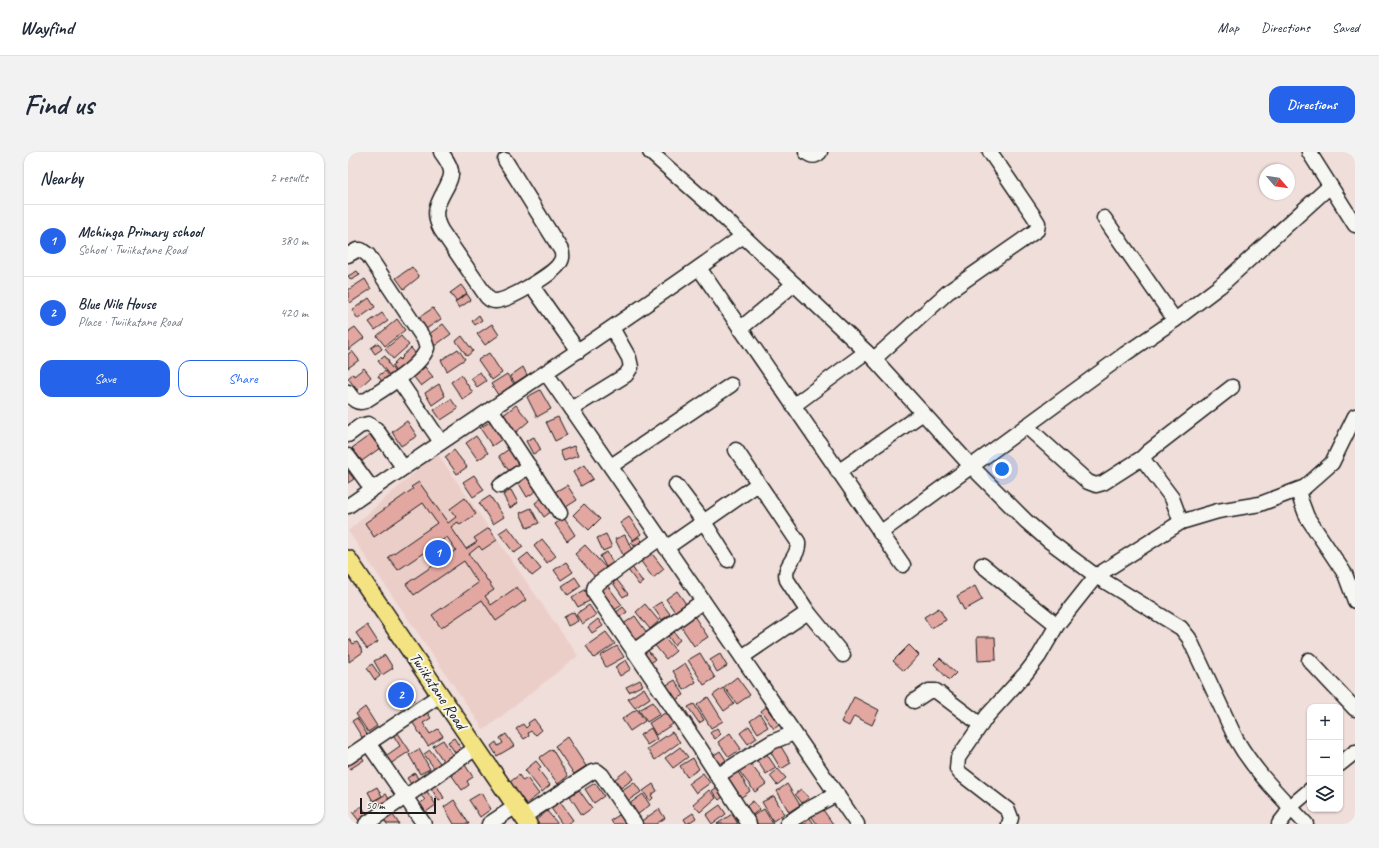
<!DOCTYPE html>
<meta charset="utf-8">
<style>
:root{--surface:#fff;--page:#f2f2f3;--text:#1f2937;--muted:#747a83;--line:#e0e1e3;--accent:#2563eb}
body{margin:0;font-family:Caveat,sans-serif;background:var(--page);color:var(--text)}
.controls{position:absolute;right:12px;bottom:12px;display:grid;overflow:hidden;border-radius:8px;box-shadow:0 1px 3px #0004}
.controls button{width:36px;height:36px;display:grid;place-items:center;padding:0;border:0;border-bottom:1px solid var(--line);background:var(--surface);color:var(--text);font:20px sans-serif}
.compass{position:absolute;left:911px;top:12px;width:36px;height:36px;border-radius:50%;background:var(--surface);box-shadow:0 1px 3px #0004;rotate:119deg}
.scale{position:absolute;left:12px;bottom:10px;width:76px;box-sizing:border-box;padding-left:4px;border:2px solid #1c1c1c;border-top:0;font-size:11px;line-height:14px;white-space:nowrap;color:#1c1c1c;-webkit-text-stroke:3px #f6f6f2;paint-order:stroke}
.you{position:absolute;left:654px;top:317px;width:14px;height:14px;margin:-10px;border:3px solid #fff;border-radius:50%;background:#1a73e8;box-shadow:0 0 0 6px #1a73e833}
.badge{display:grid;place-items:center;width:26px;height:26px;border-radius:50%;background:var(--accent);color:#fff;font-size:13px;font-weight:700}
.pin{position:absolute;translate:-50% -50%;border:2px solid #fff;box-shadow:0 1px 4px #0006}
.list{margin:0;padding:0;list-style:none}
h2{display:flex;justify-content:space-between;align-items:center;height:52px;margin:0;padding:0 16px;font-size:17px}
h2 small{font-size:13px;font-weight:400;color:var(--muted)}
.list li{display:grid;grid-template-columns:26px 1fr auto;gap:12px;align-items:center;box-sizing:border-box;height:72px;padding:0 16px;border-top:1px solid var(--line)}
.list b{display:block;font-size:15px;white-space:nowrap}
.list p{margin:0;font-size:13px;white-space:nowrap;color:var(--muted)}
.list em{font-size:13px;font-style:normal;color:var(--muted)}
.actions{display:flex;gap:8px;padding:12px 16px}
.actions a{flex:1;padding:9px 0;border:1px solid var(--accent);border-radius:12px;text-align:center;font-size:14px;color:var(--accent)}
.actions .main{background:var(--accent);color:#fff}
.icon{flex:none;width:22px;height:22px;fill:none;stroke:currentColor;stroke-width:2;stroke-linecap:round;stroke-linejoin:round}
.map{position:relative;flex:none;width:1007px;height:672px;overflow:hidden;border-radius:12px}
header{display:flex;align-items:center;gap:24px;box-sizing:border-box;height:56px;padding:0 20px;background:var(--surface);border-bottom:1px solid var(--line)}
header strong{font-size:19px}
nav{display:flex;gap:22px;margin-inline-start:auto;font-size:14px}
.intro{display:flex;align-items:center;justify-content:space-between;box-sizing:border-box;height:96px;padding:0 24px}
h1{margin:0;font-size:28px}
.button{padding:10px 18px;border-radius:12px;background:var(--accent);color:#fff;font-size:14px;font-weight:700}
main{display:flex;gap:24px;padding:0 24px}
aside{flex:1;background:var(--surface);border-radius:12px;box-shadow:0 1px 3px #0004}
.map>svg:first-child{display:block}
.built{fill:#eccec9}
.building{fill:#e2a7a1;stroke:#1c1c1c}
.lines{fill:none;stroke-linecap:round;stroke-linejoin:round}
.minor-casing{stroke:#1c1c1c;stroke-width:17}
.major-casing{stroke:#1c1c1c;stroke-width:20}
.minor{stroke:#f6f6f2;stroke-width:14}
.major{stroke:#f4e382;stroke-width:17}
.labels{text-anchor:middle;dominant-baseline:central;stroke-width:4;stroke-linejoin:round;paint-order:stroke}
.street-label{font-size:16px;fill:#1c1c1c;stroke:#f6f6f2}
</style>
<header>
<strong>Wayfind</strong>
<nav><a>Map</a><a>Directions</a><a>Saved</a></nav>
</header>
<div class="intro"><h1>Find us</h1><a class="button">Directions</a></div>
<main>
<aside>
<h2>Nearby<small>2 results</small></h2>
<ul class="list">
<li><span class="badge">1</span><div><b>Mchinga Primary school</b><p>School · Twiikatane Road</p></div><em>380 m</em></li>
<li><span class="badge">2</span><div><b>Blue Nile House</b><p>Place · Twiikatane Road</p></div><em>420 m</em></li>
</ul>
<div class="actions"><a class="main">Save</a><a>Share</a></div>
</aside>
<div class="map">
<svg width="1007" height="672" viewBox="0 0 1007 672">
<rect width="100%" height="100%" fill="#f0deda"/>
<filter id="ink" filterUnits="userSpaceOnUse"><feTurbulence type="fractalNoise" baseFrequency=".025" numOctaves="2"/><feDisplacementMap in="SourceGraphic" scale="8" xChannelSelector="R" yChannelSelector="G"/><feConvolveMatrix kernelMatrix="1 2 1 2 8 2 1 2 1" color-interpolation-filters="sRGB"/></filter>
<g filter="url(#ink)">
<polygon class="built" points="89,301 230,504 136,578 0,379"/>
<g class="building">
<polygon points="64,115 71,125 56,137 48,126"/>
<polygon points="9,119 12,123 3,128 0,124"/>
<polygon points="17,127 23,137 2,151 0,147 0,138"/>
<polygon points="113,133 119,141 108,149 102,141"/>
<polygon points="119,142 123,148 111,156 107,150"/>
<polygon points="21,146 27,155 10,167 4,158"/>
<polygon points="85,156 93,167 78,177 70,166"/>
<polygon points="34,161 40,169 27,178 21,170"/>
<polygon points="131,163 134,168 127,173 124,169"/>
<polygon points="49,167 57,178 37,194 29,184"/>
<polygon points="95,172 103,182 85,195 77,185"/>
<polygon points="144,172 151,183 137,193 129,182"/>
<polygon points="7,175 16,186 0,198 0,182 2,180 1,179"/>
<polygon points="53,184 61,193 45,207 37,197"/>
<polygon points="114,184 125,199 119,204 108,189"/>
<polygon points="30,191 34,197 27,202 23,196"/>
<polygon points="63,196 68,202 48,220 44,214 47,212 46,211 51,206 52,208 55,205 54,204"/>
<polygon points="110,197 117,207 99,219 93,208"/>
<polygon points="4,199 11,208 0,216 0,202"/>
<polygon points="141,201 154,221 144,228 130,208"/>
<polygon points="37,204 41,210 40,211 47,220 42,224 30,209"/>
<polygon points="77,215 85,225 73,234 65,224"/>
<polygon points="175,215 179,223 167,231 162,224"/>
<polygon points="16,216 23,225 9,238 0,226 5,222 6,224"/>
<polygon points="37,219 42,225 35,231 30,224"/>
<polygon points="132,220 138,229 129,235 123,226"/>
<polygon points="159,222 166,232 150,243 143,232"/>
<polygon points="113,223 125,241 115,248 103,230"/>
<polygon points="91,232 97,244 84,253 77,241"/>
<polygon points="192,238 203,257 189,265 179,245"/>
<polygon points="103,247 110,257 93,268 86,258"/>
<polygon points="168,253 181,269 167,281 153,265"/>
<polygon points="210,265 219,283 207,289 198,270"/>
<polygon points="59,269 69,284 53,294 44,280"/>
<polygon points="143,269 154,287 144,294 132,276"/>
<polygon points="22,283 32,296 14,309 4,296"/>
<polygon points="128,284 140,301 130,308 118,291"/>
<polygon points="186,285 193,298 185,302 178,289"/>
<polygon points="226,294 230,304 216,309 212,299"/>
<polygon points="161,297 171,312 161,319 151,304"/>
<polygon points="106,298 119,315 109,322 97,305"/>
<polygon points="236,313 245,327 233,334 225,320"/>
<polygon points="0,319 6,327 0,331"/>
<polygon points="126,323 136,338 125,345 115,330"/>
<polygon points="178,324 188,339 179,345 170,330"/>
<polygon points="71,330 100,371 108,365 102,357 117,346 128,362 112,373 110,370 103,375 118,397 129,390 126,386 141,376 149,388 134,398 131,394 121,402 146,438 137,444 143,453 169,435 178,448 148,469 134,448 93,476 84,463 130,431 116,409 66,443 58,432 108,398 99,385 50,418 40,405 89,371 75,351 26,385 17,371 65,337 63,335"/>
<polygon points="219,333 229,348 215,357 205,341"/>
<polygon points="163,338 170,351 162,356 155,343"/>
<polygon points="142,344 156,365 145,372 131,351"/>
<polygon points="195,345 204,359 196,365 187,351"/>
<polygon points="236,352 252,367 241,378 225,363"/>
<polygon points="183,356 191,371 179,376 172,361"/>
<polygon points="281,365 293,382 285,388 272,371"/>
<polygon points="216,366 227,383 219,389 207,372"/>
<polygon points="160,375 175,395 166,401 151,381"/>
<polygon points="258,382 264,395 255,399 249,386"/>
<polygon points="277,383 284,398 275,403 267,387"/>
<polygon points="291,385 294,389 286,394 283,390"/>
<polygon points="194,387 208,404 199,411 186,394"/>
<polygon points="237,393 259,417 248,426 227,402"/>
<polygon points="302,399 316,417 305,426 292,408"/>
<polygon points="259,400 265,411 258,415 252,404"/>
<polygon points="180,401 193,417 184,424 171,408"/>
<polygon points="218,410 225,420 213,428 206,418"/>
<polygon points="284,415 295,430 291,433 280,418"/>
<polygon points="227,425 233,434 220,443 214,434"/>
<polygon points="269,428 280,442 275,445 265,431"/>
<polygon points="259,433 274,453 262,461 248,441"/>
<polygon points="627,434 634,448 616,458 609,444"/>
<polygon points="237,438 243,448 230,455 224,445"/>
<polygon points="329,439 338,452 327,460 318,447"/>
<polygon points="313,450 322,462 314,468 305,455"/>
<polygon points="297,452 311,469 302,477 288,460"/>
<polygon points="241,453 248,463 234,472 228,462"/>
<polygon points="275,455 279,460 269,467 266,462"/>
<polygon points="591,456 598,468 583,476 576,465"/>
<polygon points="226,460 230,469 220,474 216,465"/>
<polygon points="287,464 299,481 285,490 274,473"/>
<polygon points="346,464 360,485 346,494 332,473"/>
<polygon points="250,467 255,474 244,481 240,475"/>
<polygon points="19,473 30,490 19,497 8,481"/>
<polygon points="324,477 332,488 326,493 318,481"/>
<polygon points="258,480 267,492 246,506 238,494"/>
<polygon points="315,483 328,499 318,507 305,491"/>
<polygon points="629,485 647,485 648,508 630,509"/>
<polygon points="2,487 5,492 9,490 15,500 1,510 0,489"/>
<polygon points="561,493 571,503 556,519 545,509"/>
<polygon points="269,494 276,505 258,515 252,504"/>
<polygon points="299,497 307,508 301,512 293,501"/>
<polygon points="352,501 367,526 356,533 340,508"/>
<polygon points="372,502 379,514 369,520 362,508"/>
<polygon points="37,503 45,516 34,523 26,509"/>
<polygon points="592,506 608,521 601,528 586,512"/>
<polygon points="278,508 283,517 272,524 267,515"/>
<polygon points="337,511 348,530 336,538 325,519"/>
<polygon points="24,512 32,524 27,528 19,516"/>
<polygon points="389,525 402,543 389,552 376,535"/>
<polygon points="292,528 295,533 281,540 278,535"/>
<polygon points="327,528 336,543 326,549 317,534"/>
<polygon points="52,529 66,548 53,557 40,538"/>
<polygon points="296,536 302,546 287,556 280,547"/>
<polygon points="375,536 386,552 376,559 365,543"/>
<polygon points="360,545 375,569 363,576 349,553"/>
<polygon points="506,545 531,558 524,573 506,564 501,574 493,570"/>
<polygon points="305,550 312,562 299,570 291,558"/>
<polygon points="346,552 356,568 351,571 340,555"/>
<polygon points="17,555 29,574 20,580 8,562"/>
<polygon points="418,555 431,573 426,577 413,559"/>
<polygon points="336,556 349,576 345,579 332,559"/>
<polygon points="289,557 297,569 282,579 274,567"/>
<polygon points="78,559 83,566 75,571 82,582 90,577 95,584 80,594 63,568"/>
<polygon points="317,561 325,572 308,583 301,571"/>
<polygon points="412,562 420,575 410,581 402,569"/>
<polygon points="9,566 20,584 15,587 4,569"/>
<polygon points="186,567 194,578 188,583 183,579 180,581 181,584 176,587 168,577 175,572 178,576 181,573 180,571"/>
<polygon points="401,574 409,586 400,592 392,581"/>
<polygon points="303,576 309,587 299,593 292,583"/>
<polygon points="369,576 373,582 367,587 362,581"/>
<polygon points="48,578 62,599 39,614 25,593 30,590 39,603 52,594 44,581"/>
<polygon points="324,580 332,590 307,608 299,597"/>
<polygon points="382,581 393,597 381,605 370,590"/>
<polygon points="158,582 166,594 149,604 143,594 148,590 150,594 155,591 152,586"/>
<polygon points="219,585 238,614 226,622 207,594"/>
<polygon points="106,586 116,601 110,605 100,590"/>
<polygon points="95,588 107,606 98,613 85,594"/>
<polygon points="432,593 443,611 433,617 422,599"/>
<polygon points="332,595 340,605 325,616 317,606"/>
<polygon points="71,597 82,617 72,622 61,603"/>
<polygon points="204,597 220,624 210,632 191,606"/>
<polygon points="82,598 95,615 89,620 76,602"/>
<polygon points="372,599 378,608 369,615 362,606"/>
<polygon points="418,601 428,616 418,622 408,607"/>
<polygon points="12,602 16,608 2,617 0,615 0,610"/>
<polygon points="116,606 120,611 117,613 125,625 119,629 121,633 114,638 100,618"/>
<polygon points="345,606 351,617 339,625 332,614"/>
<polygon points="188,609 193,615 190,617 202,633 194,640 177,618"/>
<polygon points="402,611 418,632 407,640 391,619"/>
<polygon points="430,617 438,626 429,633 422,624"/>
<polygon points="279,618 285,627 273,636 267,627"/>
<polygon points="390,620 402,639 391,647 378,627"/>
<polygon points="67,621 70,627 76,623 65,635 59,626"/>
<polygon points="355,621 362,631 348,641 341,631"/>
<polygon points="171,623 175,629 179,626 191,642 178,652 162,630"/>
<polygon points="286,630 293,640 278,650 271,640"/>
<polygon points="247,631 256,644 246,651 237,637"/>
<polygon points="88,632 96,646 91,649 83,636"/>
<polygon points="305,632 309,639 303,643 305,646 302,649 295,639"/>
<polygon points="439,632 452,653 441,660 429,639"/>
<polygon points="29,635 34,644 25,649 20,640"/>
<polygon points="369,635 376,644 371,648 364,639"/>
<polygon points="453,637 461,646 454,651 447,642"/>
<polygon points="78,638 88,653 78,660 72,651 77,648 72,642"/>
<polygon points="231,638 244,656 234,663 222,644"/>
<polygon points="361,638 368,646 352,660 345,652"/>
<polygon points="133,641 143,657 132,665 121,648"/>
<polygon points="38,642 44,652 32,660 25,650"/>
<polygon points="295,642 302,653 289,663 281,652"/>
<polygon points="426,644 436,662 425,669 414,650"/>
<polygon points="106,648 121,672 106,672 96,655"/>
<polygon points="405,649 412,657 402,665 396,656"/>
<polygon points="212,650 225,668 219,672 214,672 203,656"/>
<polygon points="372,653 378,662 364,672 358,663"/>
<polygon points="13,654 20,663 12,670 5,661"/>
<polygon points="473,655 485,672 469,672 462,662"/>
<polygon points="311,657 317,666 308,672 294,672 292,670"/>
<polygon points="416,657 425,672 407,672 403,665"/>
<polygon points="199,659 210,672 191,672 188,668"/>
<polygon points="345,661 348,666 339,672 336,667"/>
<polygon points="273,662 279,672 265,672 263,668"/>
<polygon points="384,662 390,672 369,672"/>
<polygon points="45,663 51,672 39,672 36,668"/>
<polygon points="460,663 466,672 452,672 450,669"/>
</g>
<g class="lines">
<g class="minor-casing">
<g id="minor">
<path d="M93 0C97 6 102 12 103 19 104 25 101 29 99 34 90 51 83 60 93 78L139 145C141 147 144 149 147 149 159 150 205 122 211 112 215 107 215 103 213 98L157 8"/>
<path d="M302 0 360 51 526 207 623 314 678 369 701 389 748 424 833 476 841 486 888 587C906 619 933 645 958 672"/>
<path d="M458 0C464 5 467 5 472 0"/>
<polyline points="961,0 1007,73"/>
<polyline points="756,66 827,168"/>
<path d="M0 103 9 98H13L20 103 76 187 79 196C73 215 34 238 17 249 8 252 5 247 0 240"/>
<polyline points="351,116 555,413"/>
<polyline points="184,134 230,199"/>
<polyline points="392,177 446,132"/>
<polyline points="526,207 600,140 689,78 690,71 685,63 642,0"/>
<polyline points="198,221 509,672"/>
<polyline points="50,227 93,290"/>
<polyline points="445,254 518,200"/>
<polyline points="143,257 212,361"/>
<polyline points="223,257 278,223 283,215 281,206 264,176"/>
<polyline points="678,274 740,330 748,333 755,331 794,306 800,300 884,235"/>
<polyline points="0,283 12,274 20,272 28,277 55,315"/>
<path d="M388 298 450 390C452 405 434 413 439 428L460 460"/>
<polyline points="0,304 24,337"/>
<polyline points="794,306 824,346 833,370"/>
<polyline points="263,314 383,233"/>
<polyline points="490,320 575,261"/>
<polyline points="328,333 356,370 380,408"/>
<polyline points="152,334 181,314"/>
<polyline points="950,338 953,349 959,365 997,422 1007,449"/>
<path d="M0 354C131 263 266 178 395 84"/>
<polyline points="532,381 777,202 827,168 872,134 982,34"/>
<path d="M312 386 249 432C246 435 245 437 247 442L350 593 401 672"/>
<polyline points="318,396 410,332"/>
<polyline points="634,413 709,473"/>
<polyline points="286,499 355,449"/>
<polyline points="394,505 460,460 495,503"/>
<polyline points="961,508 1007,557"/>
<polyline points="566,549 581,539 588,539 633,573"/>
<polyline points="20,591 76,672"/>
<polyline points="0,605 92,543"/>
<polyline points="992,612 1007,600"/>
<polyline points="369,624 424,590 446,581"/>
<polyline points="175,665 244,620 249,619 254,623 287,672"/>
<polyline points="18,672 128,596"/>
<polyline points="141,672 168,654"/>
<polyline points="439,672 459,658 489,642"/>
<polyline points="661,672 663,666 660,658 612,621 609,617 610,606 639,564 678,521 691,504 709,473 748,424 833,370 870,359 912,352 957,335 984,311 1007,264"/>
<polyline points="931,672 938,663 942,655 962,638"/>
</g>
</g>
<g class="major-casing">
<polyline id="major" points="0,407 180,672"/>
</g>
<use href="#minor" class="minor"/>
<use href="#major" class="major"/>
</g>
</g>
<g class="labels">
<g class="street-label">
<text transform="translate(90 539) rotate(56)">Twiikatane Road</text>
</g>
</g>
</svg>
<div class="controls">
<button>+</button>
<button>−</button>
<button><svg class="icon" aria-label="layers" viewBox="0 0 24 24"><path d="M12 4l9 5-9 5-9-5zM3 14l9 5 9-5"/></svg></button>
</div>
<svg class="compass" viewBox="-18 -18 36 36"><path d="M0-13l5 13h-10z" fill="#e53935"/><path d="M0 13l5-13h-10z" fill="#747a83"/></svg>
<div class="scale">50 m</div>
<div class="you"></div>
<div class="pin badge" style="left:90px;top:401px">1</div>
<div class="pin badge" style="left:53px;top:543px">2</div>
</div>
</main>
